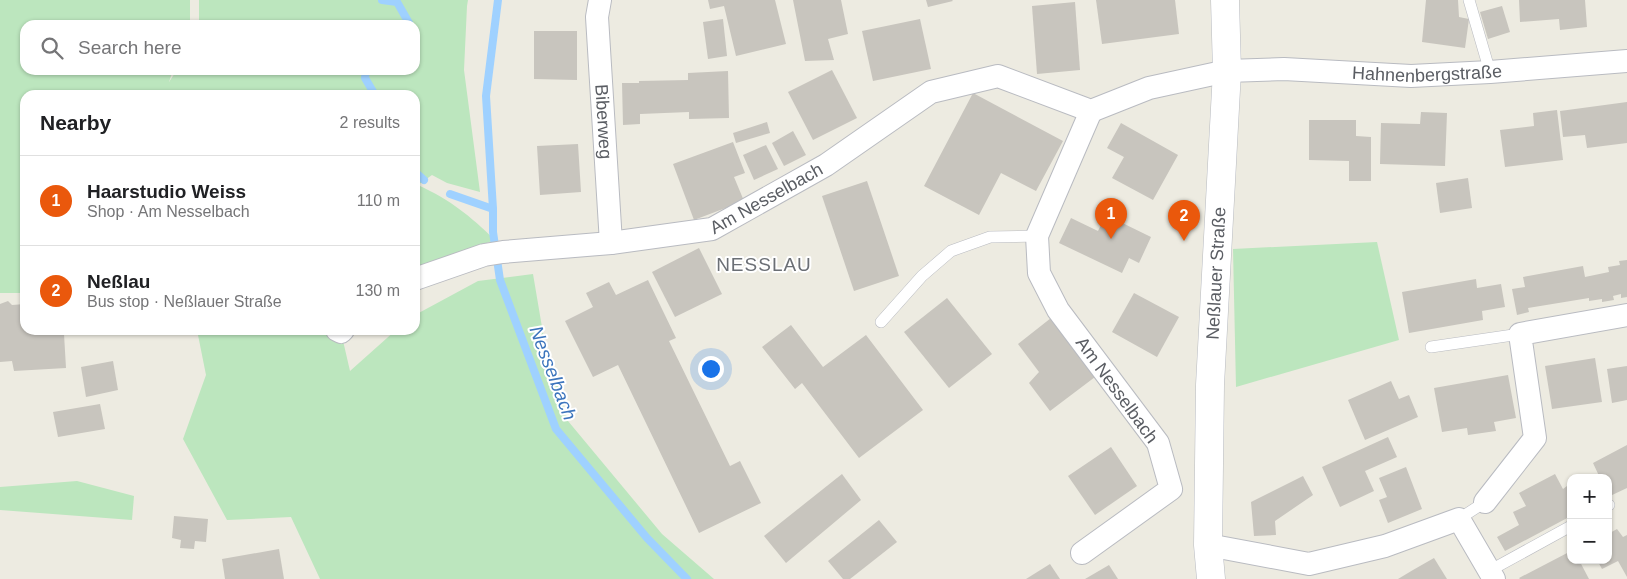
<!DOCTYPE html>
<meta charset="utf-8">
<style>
:root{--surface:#fff;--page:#f6f6f6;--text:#202124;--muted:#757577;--line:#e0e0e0;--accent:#ea580c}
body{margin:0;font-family:Arial,sans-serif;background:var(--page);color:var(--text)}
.controls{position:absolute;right:15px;bottom:15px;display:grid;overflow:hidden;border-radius:10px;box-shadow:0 1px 4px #0004}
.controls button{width:45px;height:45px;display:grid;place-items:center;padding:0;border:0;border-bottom:1px solid var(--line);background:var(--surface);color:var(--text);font:25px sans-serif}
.you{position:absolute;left:710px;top:368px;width:18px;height:18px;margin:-12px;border:4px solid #fff;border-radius:50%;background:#1a73e8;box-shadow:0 0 0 8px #1a73e833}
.badge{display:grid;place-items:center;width:32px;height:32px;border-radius:50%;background:var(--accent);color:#fff;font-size:16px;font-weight:700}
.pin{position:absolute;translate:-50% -41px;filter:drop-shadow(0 1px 2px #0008)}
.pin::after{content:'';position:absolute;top:26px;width:18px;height:15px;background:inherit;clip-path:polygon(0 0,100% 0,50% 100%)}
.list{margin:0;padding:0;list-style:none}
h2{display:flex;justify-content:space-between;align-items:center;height:65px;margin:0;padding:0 20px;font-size:21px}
h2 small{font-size:16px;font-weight:400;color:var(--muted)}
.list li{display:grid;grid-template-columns:32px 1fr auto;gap:15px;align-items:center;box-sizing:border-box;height:90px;padding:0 20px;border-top:1px solid var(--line)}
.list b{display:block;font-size:19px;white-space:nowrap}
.list p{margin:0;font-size:16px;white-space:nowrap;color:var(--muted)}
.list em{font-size:16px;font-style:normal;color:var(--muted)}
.icon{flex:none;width:28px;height:28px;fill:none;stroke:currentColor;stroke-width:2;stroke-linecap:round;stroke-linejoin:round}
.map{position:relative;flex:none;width:1627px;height:579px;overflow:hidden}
.search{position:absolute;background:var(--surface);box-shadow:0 1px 4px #0004;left:20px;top:20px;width:400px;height:55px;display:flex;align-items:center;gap:12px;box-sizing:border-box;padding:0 18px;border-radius:15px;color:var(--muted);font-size:19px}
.panel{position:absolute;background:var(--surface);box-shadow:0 1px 4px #0004;left:20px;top:90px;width:400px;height:245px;border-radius:15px}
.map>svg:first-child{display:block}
.green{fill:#bce6be}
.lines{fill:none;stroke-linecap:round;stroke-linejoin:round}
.stream{stroke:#9fd1ff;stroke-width:8}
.building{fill:#c8c5be}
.lane-casing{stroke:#b9bbc1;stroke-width:12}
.street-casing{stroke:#b9bbc1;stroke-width:24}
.secondary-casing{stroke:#b7bac0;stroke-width:29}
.lane{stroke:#fff;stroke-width:11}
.street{stroke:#fff;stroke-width:22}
.secondary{stroke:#fff;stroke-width:28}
.labels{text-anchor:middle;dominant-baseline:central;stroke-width:4;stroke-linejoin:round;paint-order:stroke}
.street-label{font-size:18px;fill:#5a5d63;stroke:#fff}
.neighbourhood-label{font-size:19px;letter-spacing:1px;fill:#6b6f75;stroke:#fff}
.water-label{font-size:19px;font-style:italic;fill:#3c75bd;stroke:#fff}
</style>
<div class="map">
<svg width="1627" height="579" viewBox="0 0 1627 579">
<rect width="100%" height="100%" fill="#edebe1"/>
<g class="green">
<path d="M0 0H190V25H25V70H173L169 82 177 70H415V25H199V0H468L467 6 464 70 480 192 447 183 432 175 418 185C452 201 469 215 495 240L415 269V95H25V293H0Z"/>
<polygon points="1377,242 1399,340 1236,387 1233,249"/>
<polygon points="533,274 543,333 568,421 662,534 714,579 320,579 291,517 227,520 183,439 206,375 197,330 342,330 341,332 350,371 396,330 415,330 415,315 478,281"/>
<polygon points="77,481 134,496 132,520 0,510 0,487"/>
</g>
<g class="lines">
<g class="stream">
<polyline points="382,0 397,2 409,23 408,25"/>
<polyline points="366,70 365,78 375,95"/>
<polyline points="415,172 424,180"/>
<polyline points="450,194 493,209 493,232 500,280 556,429 647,538 687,579"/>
<polyline points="493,209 486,96 498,0"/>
</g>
</g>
<g class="building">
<polygon points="708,0 775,0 786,44 736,56 724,6 710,9"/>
<polygon points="793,0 841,0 848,34 828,39 834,60 805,61"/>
<polygon points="926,0 952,0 953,1 928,7"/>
<polygon points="1096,0 1175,0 1179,34 1102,44"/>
<polygon points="1426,0 1458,0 1459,17 1469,19 1465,48 1422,42"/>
<polygon points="1519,0 1585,0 1587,27 1560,30 1559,19 1520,22"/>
<polygon points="1075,2 1080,70 1037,74 1032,6"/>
<polygon points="1502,6 1510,32 1488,39 1480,12"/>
<polygon points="723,19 727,56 708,59 703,22"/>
<polygon points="920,19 931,69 873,81 862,31"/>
<polygon points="534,31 577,31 577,80 534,79"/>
<polygon points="832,70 857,118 813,140 788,92"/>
<polygon points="728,71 729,118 689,119 689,112 640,114 640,124 623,125 622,83 639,83 639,81 688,80 688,73"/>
<polygon points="973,93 1063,141 1036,191 1001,173 979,215 924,186"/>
<polygon points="1627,102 1627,143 1587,148 1585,135 1563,137 1560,111"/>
<polygon points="1557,110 1563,160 1505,167 1500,130 1534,126 1533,113"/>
<polygon points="1421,112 1447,113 1445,166 1380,164 1381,123 1420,124"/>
<polygon points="1309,120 1356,120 1356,136 1371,137 1371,181 1349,181 1349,161 1309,160"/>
<polygon points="767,122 770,133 736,143 733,133"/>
<polygon points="1121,123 1178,155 1153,200 1112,178 1124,157 1107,148"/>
<polygon points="793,131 806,155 784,166 772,143"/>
<polygon points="733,142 745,173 734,177 744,201 694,220 673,164"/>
<polygon points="578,144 581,192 540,195 537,146"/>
<polygon points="766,145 778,169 754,180 743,155"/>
<polygon points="1468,178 1472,208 1440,213 1436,183"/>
<polygon points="867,181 899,276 854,291 822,196"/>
<polygon points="1106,215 1151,237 1139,263 1129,258 1122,273 1059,243 1071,218 1098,231"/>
<polygon points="699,248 722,294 675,317 652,272"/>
<polygon points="1627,260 1627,297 1621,298 1621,294 1613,296 1614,300 1602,302 1602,299 1589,301 1589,298 1528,308 1529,312 1517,315 1512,289 1525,287 1523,277 1583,266 1585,277 1609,272 1608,267 1620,265 1619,261"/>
<polygon points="1476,279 1477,288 1501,284 1505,307 1482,311 1483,320 1409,333 1402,292"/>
<polygon points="648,280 676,338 669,341 730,466 740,461 761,503 699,533 618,365 593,377 565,321 593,307 586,293 609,282 616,295"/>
<polygon points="1134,293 1179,317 1157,357 1112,332"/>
<polygon points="947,298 992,354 949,388 904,332"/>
<polygon points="8,301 12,305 25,304 25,330 34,330 34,335 64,334 66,368 14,371 12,361 0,362 0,304"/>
<polygon points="1051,318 1095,377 1050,411 1029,383 1039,372 1018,344"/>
<polygon points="791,325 823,367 866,335 923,410 859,458 802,383 795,389 762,347"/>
<polygon points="1595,358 1602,402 1552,409 1545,366"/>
<polygon points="113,361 118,390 86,397 81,367"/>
<polygon points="1627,366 1627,400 1612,403 1607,369"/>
<polygon points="1508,375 1516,418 1494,422 1496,431 1468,435 1467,428 1442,432 1434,388"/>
<polygon points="1391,381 1399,399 1409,395 1418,417 1365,440 1348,400"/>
<polygon points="100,404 105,429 58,437 53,412"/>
<polygon points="1388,437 1397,457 1365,471 1374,491 1340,507 1322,467"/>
<polygon points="1627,445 1627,488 1610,496 1608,492 1608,478 1600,478 1593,463"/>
<polygon points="1111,447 1137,486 1095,515 1068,476"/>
<polygon points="1406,467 1422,509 1388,523 1379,500 1387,497 1379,478"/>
<polygon points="842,474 861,500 786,563 764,536"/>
<polygon points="1555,474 1563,489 1571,483 1571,516 1505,551 1497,537 1519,525 1513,512 1526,506 1519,493"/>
<polygon points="1303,476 1313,495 1275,521 1276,535 1254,536 1251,502"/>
<polygon points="174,516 208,519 206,542 195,541 194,549 180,548 181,540 172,538"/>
<polygon points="879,520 897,542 850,579 843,579 828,561"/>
<polygon points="1617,529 1623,537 1627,535 1627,577 1618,561 1602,569 1597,560 1608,560 1608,534"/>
<polygon points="279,549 284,579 225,579 222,559"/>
<polygon points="1571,551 1571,560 1579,560 1589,579 1520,579 1519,578"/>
<polygon points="1434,558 1447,579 1398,579 1413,570"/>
<polygon points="1050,564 1060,579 1026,579"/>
<polygon points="1109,565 1118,579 1085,579"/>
</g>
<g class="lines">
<g class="lane-casing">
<g id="lane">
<polyline points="1469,0 1490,72"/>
<polyline points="881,322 922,276 951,251 990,237 1037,236"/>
<polyline points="1431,347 1520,334"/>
<polyline points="1608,505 1609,505"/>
<polyline points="1459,519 1485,502"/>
<polyline points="1489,571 1571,526"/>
</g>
</g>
<g class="street-casing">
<g id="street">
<path id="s1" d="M600 0 597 17 611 243"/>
<path id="s2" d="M415 279 484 255 503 252 611 243 712 229 826 165 931 92 998 76 1091 111 1149 88 1227 71 1284 69 1411 76 1490 72 1627 61"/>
<polyline points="337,330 341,332 343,330"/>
<polyline points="1485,502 1535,438 1520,334 1627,315"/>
<polyline points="1208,545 1309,564 1385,546 1459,519 1494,579"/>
<polyline points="1082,553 1171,489 1158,443 1058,310 1039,273 1037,236 1091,111"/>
</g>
</g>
<g class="secondary-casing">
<g id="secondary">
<path id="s3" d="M1211 579 1208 545 1210 385 1227 71 1225 0"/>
</g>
</g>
<use href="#lane" class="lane"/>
<use href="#street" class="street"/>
<use href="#secondary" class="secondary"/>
</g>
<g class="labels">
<g class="street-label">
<text stroke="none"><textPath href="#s2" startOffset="1072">Hahnenbergstraße</textPath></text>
<text stroke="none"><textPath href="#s1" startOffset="122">Biberweg</textPath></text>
<text stroke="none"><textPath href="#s2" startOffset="365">Am Nesselbach</textPath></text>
<text stroke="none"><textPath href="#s3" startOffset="306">Neßlauer Straße</textPath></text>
<text transform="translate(1117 390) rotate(54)">Am Nesselbach</text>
</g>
<g class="neighbourhood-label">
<text x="764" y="264">NESSLAU</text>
</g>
<g class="water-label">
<text transform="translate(553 373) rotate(69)">Nesselbach</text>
</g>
</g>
</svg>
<div class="controls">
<button>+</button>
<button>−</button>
</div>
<div class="you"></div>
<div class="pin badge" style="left:1111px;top:239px">1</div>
<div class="pin badge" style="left:1184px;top:241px">2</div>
<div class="search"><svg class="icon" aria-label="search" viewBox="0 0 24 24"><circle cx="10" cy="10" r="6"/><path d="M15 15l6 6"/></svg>Search here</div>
<section class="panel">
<h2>Nearby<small>2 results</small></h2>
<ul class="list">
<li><span class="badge">1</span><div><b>Haarstudio Weiss</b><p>Shop · Am Nesselbach</p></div><em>110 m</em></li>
<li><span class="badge">2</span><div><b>Neßlau</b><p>Bus stop · Neßlauer Straße</p></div><em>130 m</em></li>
</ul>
</section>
</div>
